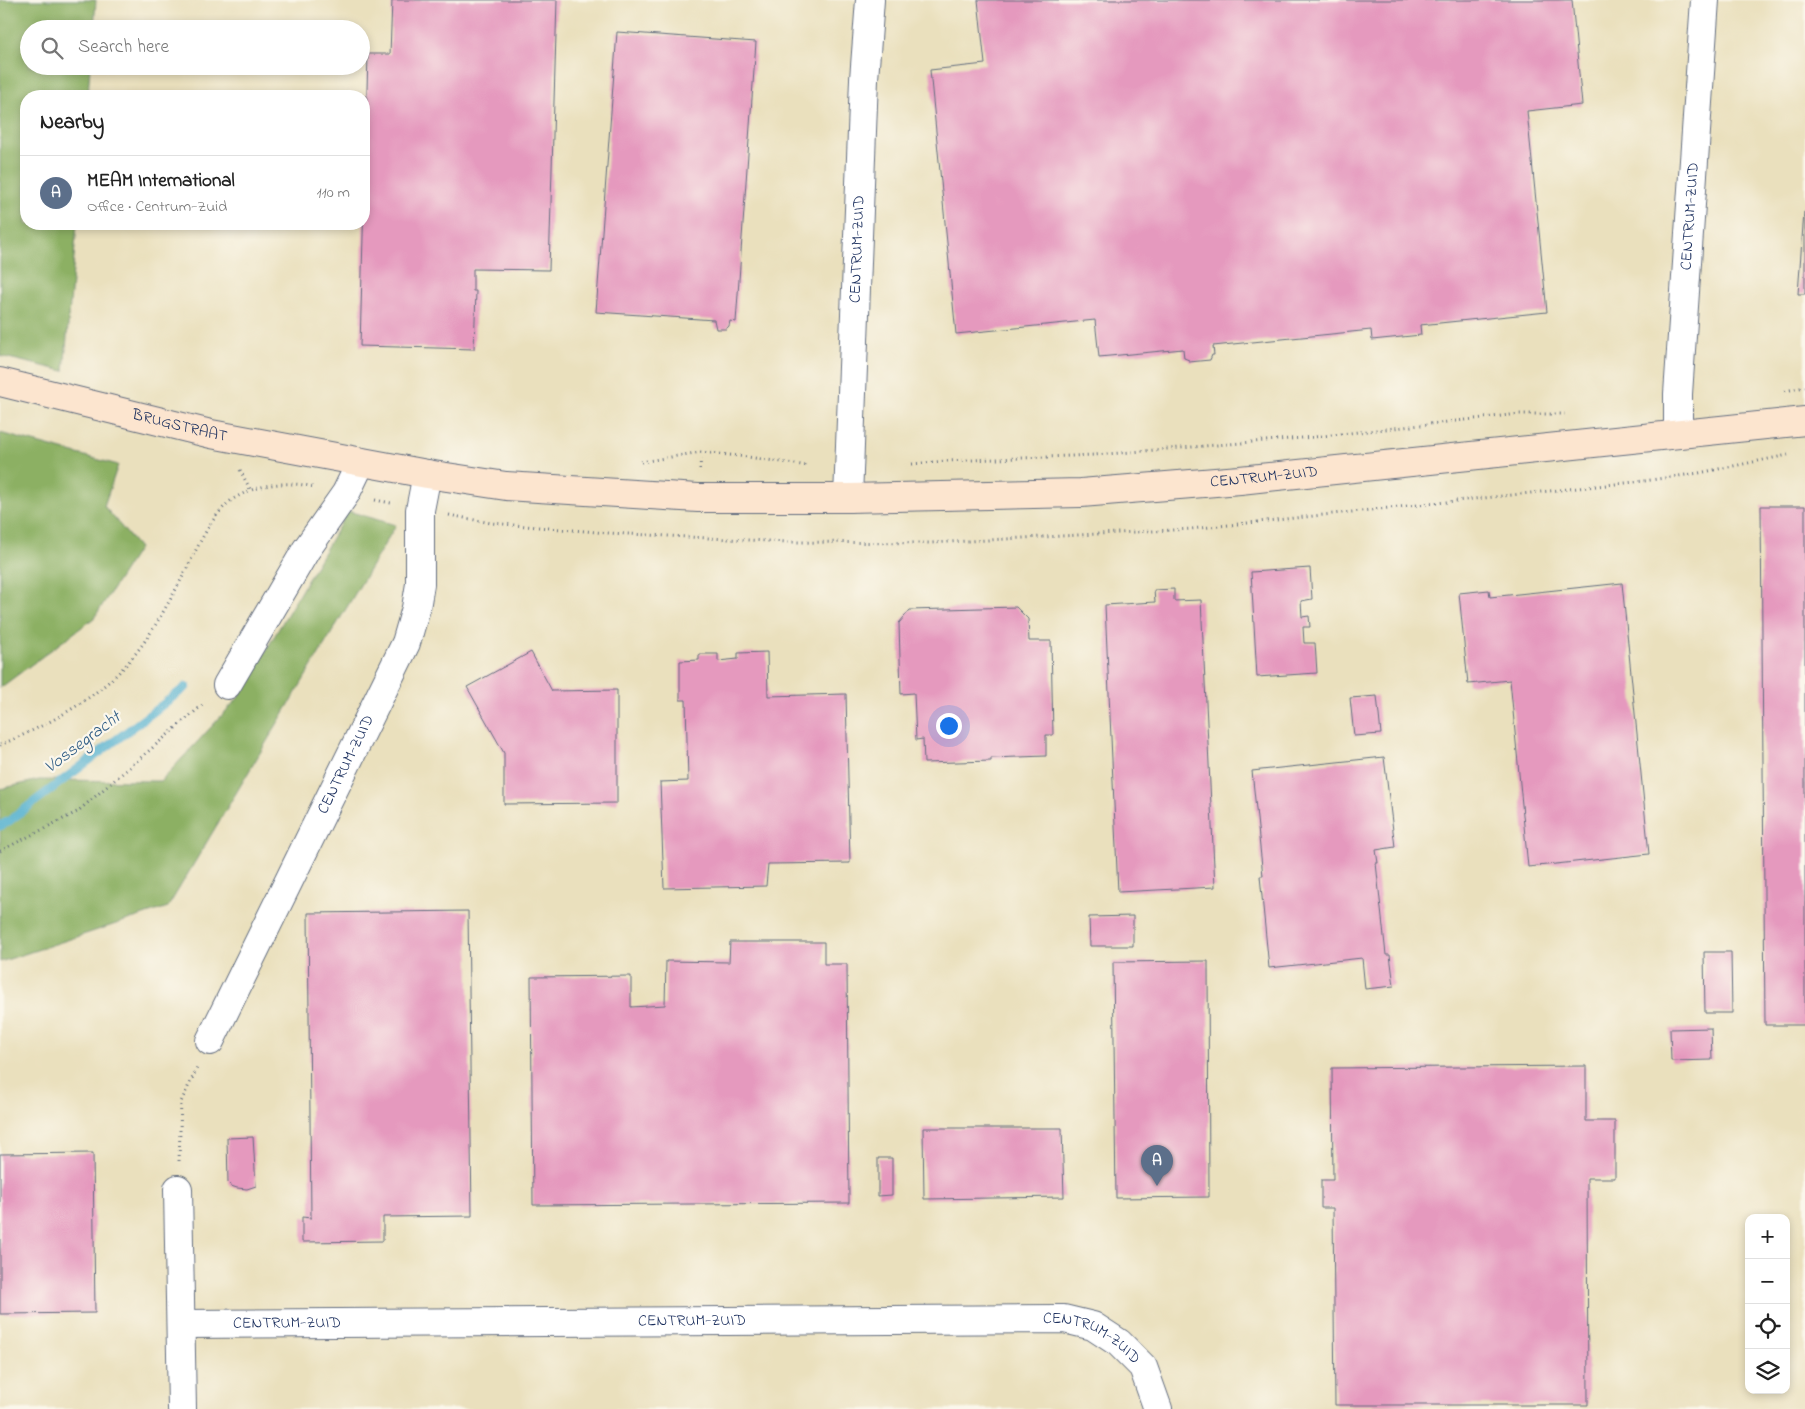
<!DOCTYPE html>
<meta charset="utf-8">
<style>
:root{--surface:#fff;--page:#f2f2f2;--text:#222;--muted:#767676;--line:#e0e0e0;--accent:#0b8043}
body{margin:0;font-family:"Indie Flower",sans-serif;background:var(--page);color:var(--text)}
.controls{position:absolute;right:15px;bottom:15px;display:grid;overflow:hidden;border-radius:10px;box-shadow:0 2px 8px #0003}
.controls button{width:45px;height:45px;display:grid;place-items:center;padding:0;border:0;border-bottom:1px solid var(--line);background:var(--surface);color:var(--text);font:25px sans-serif}
.you{position:absolute;left:948px;top:725px;width:18px;height:18px;margin:-12px;border:4px solid #fff;border-radius:50%;background:#1a73e8;box-shadow:0 0 0 8px #1a73e833}
.badge{display:grid;place-items:center;width:32px;height:32px;border-radius:50%;background:var(--accent);color:#fff;font-size:16px;font-weight:700}
.pin{position:absolute;translate:-50% -41px;filter:drop-shadow(0 1px 2px #0008)}
.pin::after{content:'';position:absolute;top:26px;width:18px;height:15px;background:inherit;clip-path:polygon(0 0,100% 0,50% 100%)}
.list{margin:0;padding:0;list-style:none}
h2{display:flex;justify-content:space-between;align-items:center;height:65px;margin:0;padding:0 20px;font-size:21px}
h2 small{font-size:16px;font-weight:400;color:var(--muted)}
.list li{display:grid;grid-template-columns:32px 1fr auto;gap:15px;align-items:center;box-sizing:border-box;height:75px;padding:0 20px;border-top:1px solid var(--line)}
.list b{display:block;font-size:19px;white-space:nowrap}
.list p{margin:0;font-size:16px;white-space:nowrap;color:var(--muted)}
.list em{font-size:16px;font-style:normal;color:var(--muted)}
.icon{flex:none;width:28px;height:28px;fill:none;stroke:currentColor;stroke-width:2;stroke-linecap:round;stroke-linejoin:round}
.map{position:relative;flex:none;width:1805px;height:1409px;overflow:hidden}
.search{position:absolute;background:var(--surface);box-shadow:0 2px 8px #0003;left:20px;top:20px;width:350px;height:55px;display:flex;align-items:center;gap:12px;box-sizing:border-box;padding:0 18px;border-radius:28px;color:var(--muted);font-size:19px}
.panel{position:absolute;background:var(--surface);box-shadow:0 2px 8px #0003;left:20px;top:90px;width:350px;height:140px;border-radius:20px}
.map>svg:first-child{display:block}
.forest{fill:#8cb064;stroke:#547061}
.lines{fill:none;stroke-linecap:round;stroke-linejoin:round}
.stream{stroke:#50afce;stroke-width:9}
.building{fill:#e599be}
.street-casing{stroke:#636d7f;stroke-width:30}
.secondary-casing{stroke:#636d7f;stroke-width:30}
.path{stroke:#636d7f;stroke-width:3;stroke-dasharray:1 4;stroke-linecap:butt}
.street{stroke:#fff;stroke-width:28}
.secondary{stroke:#fce5cf;stroke-width:28}
.labels{text-anchor:middle;dominant-baseline:central;stroke-width:4.5;stroke-linejoin:round;paint-order:stroke}
.street-label{font-size:16px;fill:#1b2f5e;stroke:#fbf7ec}
.water-label{font-size:18px;font-style:italic;fill:#2e5c85;stroke:#fbf7ec}
</style>
<div class="map">
<svg width="1805" height="1409" viewBox="0 0 1805 1409">
<rect width="100%" height="100%" fill="#fbf7ec"/>
<filter id="ink" filterUnits="userSpaceOnUse"><feTurbulence type="fractalNoise" baseFrequency=".02" numOctaves="2"/><feDisplacementMap in="SourceGraphic" scale="10" xChannelSelector="R" yChannelSelector="G"/><feConvolveMatrix kernelMatrix="1 2 1 2 8 2 1 2 1" color-interpolation-filters="sRGB"/></filter>
<filter id="wash" filterUnits="userSpaceOnUse"><feTurbulence type="fractalNoise" baseFrequency=".0096" numOctaves="4" result="noise"/><feDisplacementMap in="SourceGraphic" scale="20" xChannelSelector="R" yChannelSelector="G"/><feGaussianBlur stdDeviation="1.12" result="paint"/><feColorMatrix in="noise" values="0 0 0 0 0 0 0 0 0 0 0 0 0 0 0 0 0 1.4 0 .05"/><feComposite in="paint" operator="in"/></filter>
<g filter="url(#wash)">
<rect width="100%" height="100%" fill="#eae0bd"/>
<g class="forest">
<polygon points="0,0 96,0 94,29 29,29 29,66 90,66 88,96 26,96 26,224 77,224 64,371 0,356"/>
<polygon points="0,433 118,465 104,506 139,548 94,618 0,688"/>
<polygon points="348,511 396,525 168,907 0,962 0,789 39,780 161,781 238,698"/>
</g>
<g class="lines">
<polyline class="stream" points="0,826 9,821 186,687"/>
</g>
<g id="blocks">
<g class="building">
<polygon points="392,0 557,0 549,270 473,269 473,291 476,291 474,349 360,346 368,54 390,54"/>
<polygon points="978,0 1572,0 1582,105 1527,111 1547,312 1420,325 1421,335 1372,340 1371,330 1213,346 1214,355 1212,355 1210,360 1189,362 1189,360 1184,358 1183,349 1099,357 1095,320 956,334 930,70 985,64"/>
<polygon points="617,32 756,42 736,322 730,321 729,326 726,329 716,329 714,320 596,312"/>
<polygon points="1804,212 1805,212 1805,294 1798,294"/>
<polygon points="1761,506 1805,506 1805,1025 1765,1025"/>
<polygon points="1310,568 1312,599 1301,601 1302,617 1309,616 1310,627 1303,627 1304,643 1315,643 1317,673 1257,677 1251,572"/>
<polygon points="1622,583 1649,854 1528,867 1510,680 1468,684 1459,593 1489,590 1490,597"/>
<polygon points="1174,589 1174,601 1201,600 1215,887 1118,892 1105,605 1155,602 1154,590"/>
<polygon points="1016,607 1028,619 1029,641 1051,641 1053,735 1046,735 1046,756 991,758 991,761 924,763 923,739 916,740 914,693 901,694 899,623 910,610"/>
<polygon points="531,652 552,691 617,690 617,803 504,804 504,753 467,687"/>
<polygon points="767,652 768,696 846,694 850,863 768,864 766,886 664,888 660,782 688,781 686,700 680,700 680,661 699,660 699,654 718,654 718,661 738,659 738,653"/>
<polygon points="1377,696 1381,734 1354,736 1350,698"/>
<polygon points="1384,757 1395,847 1376,850 1378,863 1376,863 1386,955 1390,955 1394,986 1365,989 1362,958 1269,968 1260,876 1263,876 1252,771"/>
<polygon points="468,911 472,1216 383,1217 383,1241 302,1242 302,1217 311,1218 308,913"/>
<polygon points="1133,916 1133,946 1090,946 1089,917"/>
<polygon points="730,942 824,942 824,964 847,964 849,1203 533,1205 531,977 631,976 631,1007 665,1005 666,961 729,962"/>
<polygon points="1704,952 1731,952 1732,1013 1705,1013"/>
<polygon points="1208,961 1209,1197 1116,1198 1113,962"/>
<polygon points="1711,1028 1712,1060 1671,1061 1670,1029"/>
<polygon points="1586,1066 1586,1121 1615,1121 1615,1178 1587,1178 1588,1405 1335,1405 1333,1208 1321,1208 1321,1180 1333,1180 1332,1068"/>
<polygon points="923,1128 1062,1128 1064,1197 924,1199"/>
<polygon points="253,1137 256,1186 247,1189 237,1188 231,1186 228,1183 227,1138"/>
<polygon points="93,1153 95,1313 0,1314 0,1154"/>
<polygon points="878,1158 892,1158 892,1195 878,1196"/>
</g>
</g>
</g>
<g filter="url(#ink)">
<use href="#blocks" fill-opacity="0" stroke="#636d7f" stroke-width="1"/>
<g class="lines">
<g class="street-casing">
<g id="street">
<path id="s1" d="M1678 434V394L1705 0"/>
<path id="s2" d="M848 498 864 79 870 0"/>
<polyline points="227,685 306,550 346,493 361,462"/>
<path id="s3" d="M210 1041 406 643 416 608 420 584V510L427 474"/>
<polyline points="178,1189 182,1409"/>
<path id="s4" d="M181 1324 1064 1319 1093 1326 1119 1343 1143 1367 1158 1409"/>
</g>
</g>
<g class="secondary-casing">
<g id="secondary">
<path id="s5" d="M0 382 211 434 427 474 506 486 698 498H848L1081 493 1240 480 1805 421"/>
</g>
</g>
<g class="path">
<polyline points="1785,391 1805,387"/>
<polyline points="641,462 701,452 748,457 808,466"/>
<polyline points="912,464 945,461 1095,455 1314,437 1519,414 1565,414"/>
<polyline points="700,469 701,452"/>
<polyline points="240,470 251,491"/>
<polyline points="375,500 391,503"/>
<polyline points="449,515 491,523 608,533 788,542 931,543 1191,529 1644,481 1699,473 1788,455"/>
<path d="M0 745C48 725 99 698 132 658 152 634 166 607 181 580 193 557 212 511 235 498 260 483 287 481 315 487"/>
<polyline points="0,851 77,812 205,703"/>
<polyline points="179,1161 181,1102 198,1066"/>
</g>
<use href="#street" class="street"/>
<use href="#secondary" class="secondary"/>
</g>
</g>
<g class="labels">
<g class="street-label">
<text stroke="none"><textPath href="#s1" startOffset="218">CENTRUM-ZUID</textPath></text>
<text stroke="none"><textPath href="#s2" startOffset="249">CENTRUM-ZUID</textPath></text>
<text stroke="none"><textPath href="#s5" startOffset="185">BRUGSTRAAT</textPath></text>
<text stroke="none"><textPath href="#s5" startOffset="1276">CENTRUM-ZUID</textPath></text>
<text stroke="none"><textPath href="#s3" startOffset="308">CENTRUM-ZUID</textPath></text>
<text stroke="none"><textPath href="#s4" startOffset="511">CENTRUM-ZUID</textPath></text>
<text stroke="none"><textPath href="#s4" startOffset="106">CENTRUM-ZUID</textPath></text>
<text stroke="none"><textPath href="#s4" startOffset="916">CENTRUM-ZUID</textPath></text>
</g>
<g class="water-label">
<text transform="translate(83 743) rotate(-37)">Vossegracht</text>
</g>
</g>
</svg>
<div class="controls">
<button>+</button>
<button>−</button>
<button><svg class="icon" aria-label="locate" viewBox="0 0 24 24"><circle cx="12" cy="12" r="6"/><path d="M12 2v4M12 18v4M2 12h4M18 12h4"/></svg></button>
<button><svg class="icon" aria-label="layers" viewBox="0 0 24 24"><path d="M12 4l9 5-9 5-9-5zM3 14l9 5 9-5"/></svg></button>
</div>
<div class="you"></div>
<div class="pin badge" style="left:1157px;top:1186px;background:#5c6f8a">A</div>
<div class="search"><svg class="icon" aria-label="search" viewBox="0 0 24 24"><circle cx="10" cy="10" r="6"/><path d="M15 15l6 6"/></svg>Search here</div>
<section class="panel">
<h2>Nearby<small></small></h2>
<ul class="list">
<li><span class="badge" style="background:#5c6f8a">A</span><div><b>MEAM International</b><p>Office · Centrum-Zuid</p></div><em>110 m</em></li>
</ul>
</section>
</div>
